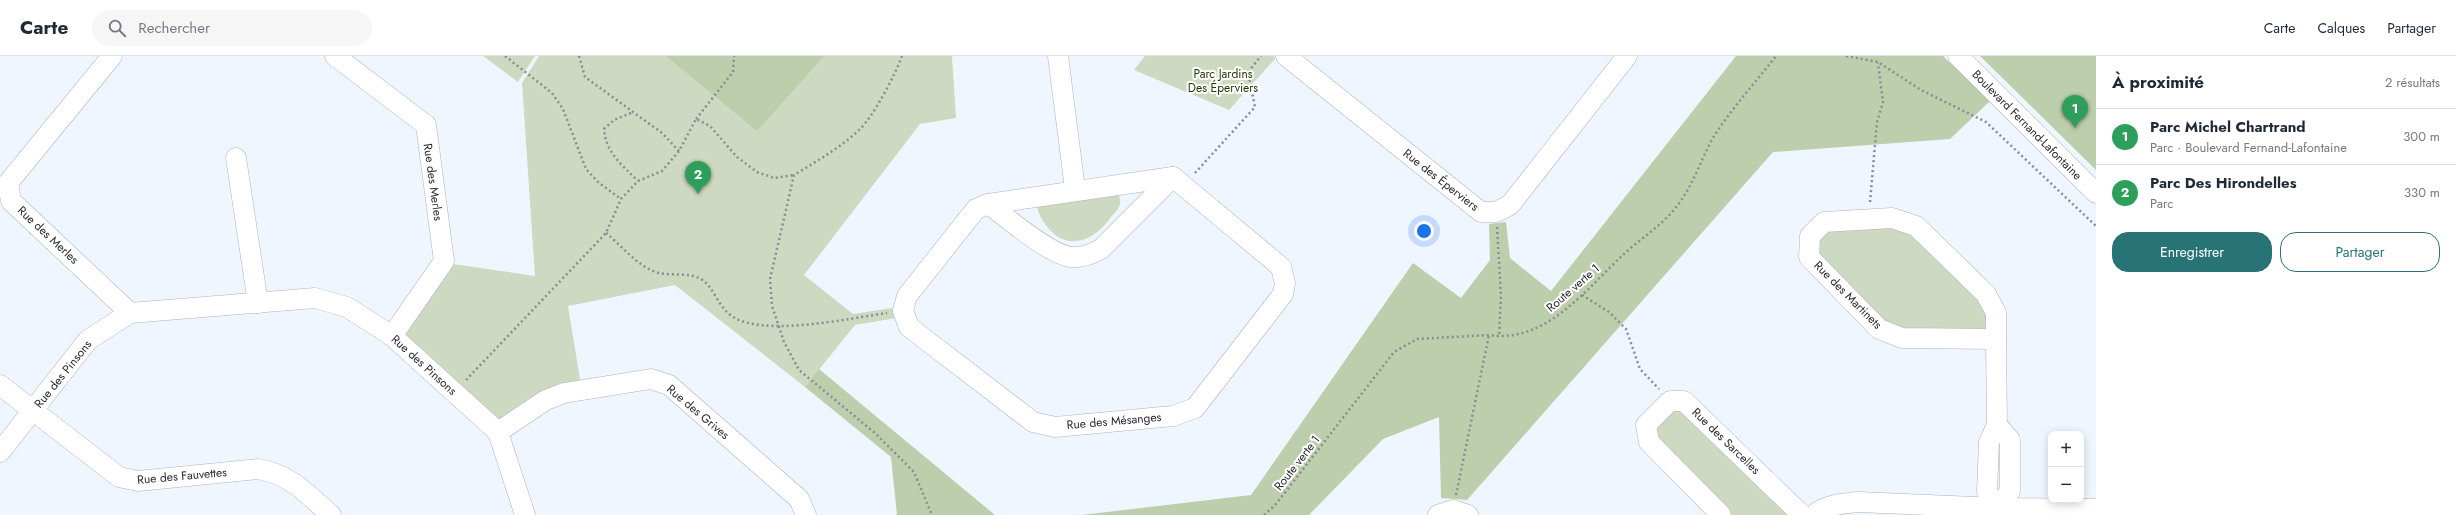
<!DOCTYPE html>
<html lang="fr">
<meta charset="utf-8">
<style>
:root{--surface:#fff;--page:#f6f6f7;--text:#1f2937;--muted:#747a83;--line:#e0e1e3;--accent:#287376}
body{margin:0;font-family:Jost,sans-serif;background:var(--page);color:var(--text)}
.controls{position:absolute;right:12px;bottom:12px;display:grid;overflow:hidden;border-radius:8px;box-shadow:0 2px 10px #0003}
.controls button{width:36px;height:36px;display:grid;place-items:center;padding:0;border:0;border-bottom:1px solid var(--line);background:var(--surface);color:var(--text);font:20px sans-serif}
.you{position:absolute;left:1424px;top:175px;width:14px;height:14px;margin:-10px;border:3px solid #fff;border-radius:50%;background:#1a73e8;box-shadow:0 0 0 6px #1a73e833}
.badge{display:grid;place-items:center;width:26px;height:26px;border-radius:50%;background:var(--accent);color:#fff;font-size:13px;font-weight:700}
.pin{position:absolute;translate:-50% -33px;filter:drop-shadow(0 1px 2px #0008)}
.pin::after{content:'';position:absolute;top:21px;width:14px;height:12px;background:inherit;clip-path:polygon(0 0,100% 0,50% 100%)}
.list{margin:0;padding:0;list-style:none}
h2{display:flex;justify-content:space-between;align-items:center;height:52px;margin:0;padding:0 16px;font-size:17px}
h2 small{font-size:13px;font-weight:400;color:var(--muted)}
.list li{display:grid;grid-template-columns:26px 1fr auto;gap:12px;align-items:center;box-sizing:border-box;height:56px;padding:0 16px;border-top:1px solid var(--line)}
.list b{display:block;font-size:15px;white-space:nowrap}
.list p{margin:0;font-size:13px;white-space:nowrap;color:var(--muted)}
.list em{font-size:13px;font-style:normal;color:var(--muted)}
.actions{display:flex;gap:8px;padding:12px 16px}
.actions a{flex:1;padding:9px 0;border:1px solid var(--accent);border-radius:16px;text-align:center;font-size:14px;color:var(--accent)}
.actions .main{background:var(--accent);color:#fff}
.icon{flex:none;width:22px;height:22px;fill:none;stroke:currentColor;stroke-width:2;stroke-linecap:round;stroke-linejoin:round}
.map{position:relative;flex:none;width:2096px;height:459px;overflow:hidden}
header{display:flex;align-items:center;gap:24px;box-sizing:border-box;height:56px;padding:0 20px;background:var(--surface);border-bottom:1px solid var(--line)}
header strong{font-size:19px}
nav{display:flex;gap:22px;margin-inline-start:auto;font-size:14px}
.search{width:280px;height:36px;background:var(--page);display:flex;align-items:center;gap:10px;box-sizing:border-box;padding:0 14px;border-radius:22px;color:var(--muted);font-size:15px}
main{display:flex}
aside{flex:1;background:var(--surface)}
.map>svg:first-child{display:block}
.green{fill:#cdd9c1}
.forest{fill:#bcceab}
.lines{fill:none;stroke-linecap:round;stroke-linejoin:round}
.minor-casing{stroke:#adb2ba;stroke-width:21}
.path{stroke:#898d93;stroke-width:2.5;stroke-dasharray:2 3;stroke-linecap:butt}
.minor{stroke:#fff;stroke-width:20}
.labels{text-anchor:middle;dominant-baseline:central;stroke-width:4;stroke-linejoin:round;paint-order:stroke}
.park-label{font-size:12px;fill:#223701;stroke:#fff}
.street-label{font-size:12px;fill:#27292c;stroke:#fff}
</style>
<header>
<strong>Carte</strong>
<div class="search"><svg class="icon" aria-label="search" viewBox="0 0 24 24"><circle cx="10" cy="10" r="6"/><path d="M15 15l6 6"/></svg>Rechercher</div>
<nav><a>Carte</a><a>Calques</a><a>Partager</a></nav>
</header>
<main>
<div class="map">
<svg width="2096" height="459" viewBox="0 0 2096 459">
<rect width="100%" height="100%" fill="#f0f6ff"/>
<g class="green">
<polygon points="483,0 535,0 518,26"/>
<polygon points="539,0 952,0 956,62 920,68 804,219 853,258 892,252 896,262 855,269 805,331 675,229 568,250 581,329 497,371 397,280 446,207 535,220 522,27"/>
<polygon points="1145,0 1274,0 1275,3 1229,54 1134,14"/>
<path d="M1114 131C1118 137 1121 141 1120 148 1119 153 1114 158 1111 161 1094 186 1065 197 1045 168 1040 160 1037 156 1037 146Z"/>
<polygon points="1892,162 1986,238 1996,283 1902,282 1809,201 1824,166"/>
<polygon points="1670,345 1802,459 1721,459 1649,386"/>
</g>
<g class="forest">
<polygon points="666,0 824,0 757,75"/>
<polygon points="1736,0 1943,0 1990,45 1950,83 1773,96 1467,444 1441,442 1439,361 1383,383 1309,459 1082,459 1251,439 1413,207 1461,242 1490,204 1489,168 1506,166 1510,202 1551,235"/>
<polygon points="1980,0 2096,0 2096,114"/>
<polygon points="819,313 995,459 897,459 891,401 805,331"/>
</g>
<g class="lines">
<g class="minor-casing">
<g id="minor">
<polyline points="112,0 8,127 11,145 130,257"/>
<polyline points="335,0 426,69 444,205 392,280"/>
<polyline points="1058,0 1075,133"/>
<polyline points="1286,0 1481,156 1496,156 1510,149 1627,0"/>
<polyline points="1958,0 2096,137"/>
<polyline points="236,102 258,247"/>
<polygon points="1173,121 1281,211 1285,227 1283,238 1195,352 1173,360 1055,371 1033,366 909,271 903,255 907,240 976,153 988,148"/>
<path d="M988 148C1006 161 1051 200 1072 201 1083 202 1092 198 1101 193L1173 121"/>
<polygon points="1892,162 1916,170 1986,238 1996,257 1996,283 1902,282 1879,273 1809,201 1810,180 1824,166"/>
<polyline points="1996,283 1997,369 1989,386 1987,436 1998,452"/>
<path d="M0 329 119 421 138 425 258 413C290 418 307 438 331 459"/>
<polyline points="1997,369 2010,384 2010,435 1998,452 1998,459"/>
<polyline points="498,376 546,344 564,337 651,323 669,329 799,443 806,459"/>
<polyline points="0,396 88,284 130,257 315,242 347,251 392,280 498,376 525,459"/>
<polyline points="1438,459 1453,454 1468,459"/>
<polyline points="1721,459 1649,386 1646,369 1670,345 1684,345 1802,459"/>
<path d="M1814 459C1827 448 1842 448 1858 446L1998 452 2096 453"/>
</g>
</g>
<g class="path">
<polyline points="505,0 552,37 563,53 586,113 598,126 621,143"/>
<polyline points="579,0 585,21 662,77 679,95"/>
<path d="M902 0C895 19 874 60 859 74 840 92 817 105 794 119L770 223 772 250 784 286 799 314 876 378 914 416 932 459"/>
<polyline points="1846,0 1878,6 1921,34 1986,66 2096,170"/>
<path d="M631 57 614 64 604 73C606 97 622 109 638 125"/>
<polyline points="696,63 733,16 734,0"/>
<polyline points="1195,117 1255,51 1248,16 1261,0"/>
<polyline points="1870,146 1877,66 1883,46 1878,7"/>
<polyline points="1497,171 1501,240 1499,281"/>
<path d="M606 177C622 190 639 212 659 217 672 220 688 216 701 223 713 230 718 249 729 258 758 283 850 262 887 257"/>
<polyline points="1582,239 1609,256 1626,273 1640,313 1659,333"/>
<polyline points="466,324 606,177 621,143 638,125 662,115 679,95 696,63 710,70 737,101 757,116 774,122 794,119"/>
<polyline points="1456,439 1489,279"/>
<path d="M1264 459 1276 448 1394 296 1417 283 1489 279C1546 288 1587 232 1624 198 1639 184 1658 172 1672 156 1692 134 1699 107 1713 82 1731 53 1755 27 1776 0"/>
</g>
<use href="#minor" class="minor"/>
</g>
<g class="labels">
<g class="park-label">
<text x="1223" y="18">Parc Jardins<tspan x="1223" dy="14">Des Éperviers</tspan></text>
</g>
<g class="street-label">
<text transform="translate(2027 69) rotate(45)">Boulevard Fernand-Lafontaine</text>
<text transform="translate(1441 124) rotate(38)">Rue des Éperviers</text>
<text transform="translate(433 126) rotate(82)">Rue des Merles</text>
<text transform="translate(48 179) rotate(43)">Rue des Merles</text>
<text transform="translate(1573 232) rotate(-41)">Route verte 1</text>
<text transform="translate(1848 239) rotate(45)">Rue des Martinets</text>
<text transform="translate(424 309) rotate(42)">Rue des Pinsons</text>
<text transform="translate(63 318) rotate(-51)">Rue des Pinsons</text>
<text transform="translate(698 356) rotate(40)">Rue des Grives</text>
<text transform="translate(1114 365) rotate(-5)">Rue des Mésanges</text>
<text transform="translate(1726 385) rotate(44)">Rue des Sarcelles</text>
<text transform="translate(1297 407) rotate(-52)">Route verte 1</text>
<text transform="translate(182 420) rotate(-5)">Rue des Fauvettes</text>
</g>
</g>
</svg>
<div class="controls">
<button>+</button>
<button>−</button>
</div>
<div class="you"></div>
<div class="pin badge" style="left:2075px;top:72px;background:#2e9e5b">1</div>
<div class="pin badge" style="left:698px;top:138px;background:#2e9e5b">2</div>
</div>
<aside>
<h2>À proximité<small>2 résultats</small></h2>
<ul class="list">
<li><span class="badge" style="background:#2e9e5b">1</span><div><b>Parc Michel Chartrand</b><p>Parc · Boulevard Fernand-Lafontaine</p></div><em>300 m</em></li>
<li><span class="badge" style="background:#2e9e5b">2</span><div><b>Parc Des Hirondelles</b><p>Parc</p></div><em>330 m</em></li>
</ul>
<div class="actions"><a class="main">Enregistrer</a><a>Partager</a></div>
</aside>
</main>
